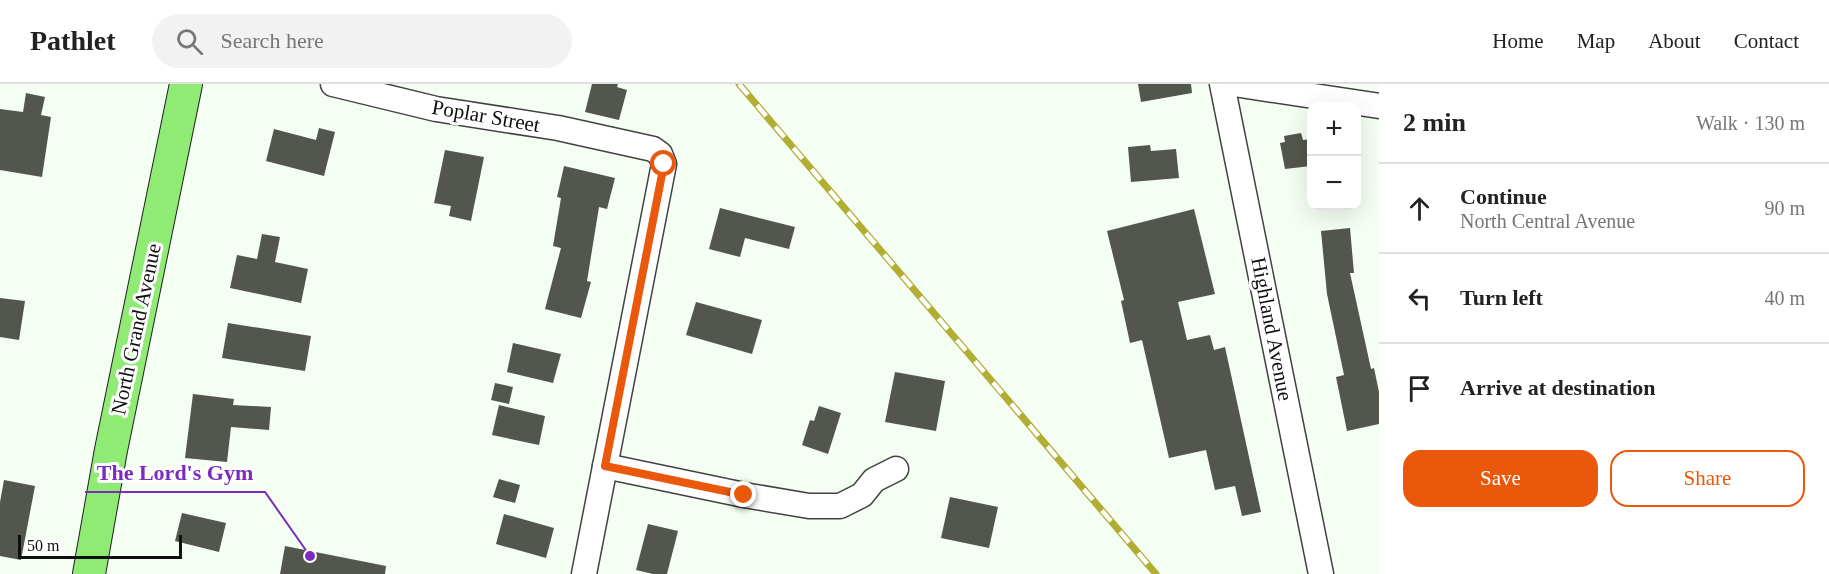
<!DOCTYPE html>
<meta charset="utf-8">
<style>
:root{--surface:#fff;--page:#f2f2f2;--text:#222;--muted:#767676;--line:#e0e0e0;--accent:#ea580c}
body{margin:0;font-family:"Times New Roman",serif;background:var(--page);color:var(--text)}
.controls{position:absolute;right:18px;top:18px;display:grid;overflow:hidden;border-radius:12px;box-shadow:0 6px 24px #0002}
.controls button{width:54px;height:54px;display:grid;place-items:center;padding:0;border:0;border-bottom:2px solid var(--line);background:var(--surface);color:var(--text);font:30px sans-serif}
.scale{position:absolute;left:18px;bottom:15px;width:164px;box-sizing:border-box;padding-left:6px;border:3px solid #0f0f0f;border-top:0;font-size:16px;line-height:21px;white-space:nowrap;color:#0f0f0f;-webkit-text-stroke:4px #fff;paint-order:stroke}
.stop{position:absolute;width:18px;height:18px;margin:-14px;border:4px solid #ea580c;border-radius:50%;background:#fff}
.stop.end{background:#ea580c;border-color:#fff;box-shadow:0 2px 6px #0008}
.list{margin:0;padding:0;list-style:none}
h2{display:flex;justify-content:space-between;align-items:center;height:78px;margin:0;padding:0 24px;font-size:26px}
h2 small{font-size:20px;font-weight:400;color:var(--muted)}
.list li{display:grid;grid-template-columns:39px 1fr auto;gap:18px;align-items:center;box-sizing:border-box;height:90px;padding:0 24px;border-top:2px solid var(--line)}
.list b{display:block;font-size:22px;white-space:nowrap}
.list p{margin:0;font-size:20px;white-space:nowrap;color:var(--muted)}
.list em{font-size:20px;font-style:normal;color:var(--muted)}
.actions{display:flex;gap:12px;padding:18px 24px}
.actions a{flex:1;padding:14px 0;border:2px solid var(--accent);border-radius:18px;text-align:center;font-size:21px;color:var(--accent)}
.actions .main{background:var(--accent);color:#fff}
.icon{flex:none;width:33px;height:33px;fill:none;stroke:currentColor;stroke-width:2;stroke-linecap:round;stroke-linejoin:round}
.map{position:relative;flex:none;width:1379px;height:490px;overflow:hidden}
header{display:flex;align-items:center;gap:36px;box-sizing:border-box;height:84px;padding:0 30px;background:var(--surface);border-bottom:2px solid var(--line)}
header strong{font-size:28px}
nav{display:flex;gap:33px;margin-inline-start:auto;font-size:21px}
.search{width:420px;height:54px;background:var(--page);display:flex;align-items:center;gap:15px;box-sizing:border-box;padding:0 21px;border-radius:33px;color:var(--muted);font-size:22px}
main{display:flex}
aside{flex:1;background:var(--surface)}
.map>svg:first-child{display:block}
.building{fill:#52564c}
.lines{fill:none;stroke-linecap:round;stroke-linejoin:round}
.minor-casing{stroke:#424242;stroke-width:27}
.major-casing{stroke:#202020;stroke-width:34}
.minor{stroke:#fff;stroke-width:24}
.major{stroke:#8feb74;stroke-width:32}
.rail-casing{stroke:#b2ae34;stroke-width:7}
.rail{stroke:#fff;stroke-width:4.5;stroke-dasharray:14;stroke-linecap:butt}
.route{stroke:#ea580c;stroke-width:8}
.labels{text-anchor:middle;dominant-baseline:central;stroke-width:6;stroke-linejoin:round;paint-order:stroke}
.street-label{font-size:21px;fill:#0f0f0f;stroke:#fff}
.leader{fill:none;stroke:#7b2cbf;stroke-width:2}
.callout-dot{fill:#7b2cbf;stroke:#fff;stroke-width:2}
.callout-label{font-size:22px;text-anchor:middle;font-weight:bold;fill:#7b2cbf;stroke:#fff;stroke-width:6;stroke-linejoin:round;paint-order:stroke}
</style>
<header>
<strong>Pathlet</strong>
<div class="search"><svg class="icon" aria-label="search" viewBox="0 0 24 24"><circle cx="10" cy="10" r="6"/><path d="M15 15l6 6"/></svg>Search here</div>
<nav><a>Home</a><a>Map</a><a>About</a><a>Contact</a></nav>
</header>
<main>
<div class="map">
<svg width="1379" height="490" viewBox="0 0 1379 490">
<rect width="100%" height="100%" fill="#f4fef2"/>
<g class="building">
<polygon points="592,0 618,0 617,3 627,6 619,36 585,28"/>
<polygon points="1138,0 1191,0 1192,9 1141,18"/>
<polygon points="26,9 45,13 41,31 51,33 42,93 0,86 0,25 23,28"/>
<polygon points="319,44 335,48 324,92 266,77 274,45 316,56"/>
<polygon points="1301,49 1303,56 1311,55 1311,82 1285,85 1280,59 1285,58 1284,52"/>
<polygon points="1150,61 1151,67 1176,65 1179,94 1131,98 1128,63"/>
<polygon points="445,66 484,73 471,137 449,132 451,122 434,119"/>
<polygon points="564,82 615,94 607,125 599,123 587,197 591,198 581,234 545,225 561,164 553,162 561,114 557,113"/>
<polygon points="720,124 795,143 789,165 745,154 740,173 709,165"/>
<polygon points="1194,125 1215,210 1178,218 1187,256 1210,251 1214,266 1225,263 1261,428 1242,432 1235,402 1215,406 1206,366 1169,374 1142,256 1130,259 1121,217 1124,216 1107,147"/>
<polygon points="1350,144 1354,189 1350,189 1371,285 1374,284 1379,308 1379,340 1347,347 1336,293 1344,291 1327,210 1321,147"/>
<polygon points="262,150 280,153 275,178 308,185 301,219 230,204 237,171 257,175"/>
<polygon points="0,214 25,217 19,256 0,253"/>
<polygon points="696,218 762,236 752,270 686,251"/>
<polygon points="228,239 311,252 305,287 222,274"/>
<polygon points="513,259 561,270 553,299 507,288"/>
<polygon points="895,288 945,297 936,347 885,338"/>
<polygon points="495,299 513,303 509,320 491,316"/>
<polygon points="193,310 234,315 233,321 271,323 269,346 231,343 227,378 185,374"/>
<polygon points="499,321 545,332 539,361 492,351"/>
<polygon points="819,322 841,329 828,370 802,361 810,336 814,337"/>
<polygon points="499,395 520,401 515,419 493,413"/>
<polygon points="4,396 35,402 21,476 0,472 0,418"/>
<polygon points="950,413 998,423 989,464 941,454"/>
<polygon points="182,429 226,439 219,468 175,457"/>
<polygon points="504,430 554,444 546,474 496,460"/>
<polygon points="648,440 678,447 667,490 653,490 636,486"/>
<polygon points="285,462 386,482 385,490 280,490"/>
</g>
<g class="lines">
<g class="minor-casing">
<g id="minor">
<polyline points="333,0 436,25 558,44 653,65 660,70 664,80 584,490"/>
<polyline points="1222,0 1321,490"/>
<polyline points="1234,0 1379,22"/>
<polyline points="605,382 744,411 809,422 840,422 862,411 874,396 896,385"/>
</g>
</g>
<g class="major-casing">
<polyline id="major" points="89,490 111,366 186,0"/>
</g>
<use href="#minor" class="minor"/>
<use href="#major" class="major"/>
<g class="rail-casing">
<polyline id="rail" points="739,0 1156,490"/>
</g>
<use href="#rail" class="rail"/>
</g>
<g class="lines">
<polyline class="route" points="664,80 605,382 744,411"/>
</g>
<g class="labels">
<g class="street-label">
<text transform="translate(486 32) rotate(10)">Poplar Street</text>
<text transform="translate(136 245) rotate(-78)">North Grand Avenue</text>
<text transform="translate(1272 245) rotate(79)">Highland Avenue</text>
</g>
</g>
<path class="leader" d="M310 472L265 408H85"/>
<circle class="callout-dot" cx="310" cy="472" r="6"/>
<g class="callout-label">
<text x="175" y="396">The Lord's Gym</text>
</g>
</svg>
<div class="controls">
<button>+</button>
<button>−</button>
</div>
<div class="scale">50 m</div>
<div class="stop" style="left:664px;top:80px"></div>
<div class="stop end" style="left:744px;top:411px"></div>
</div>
<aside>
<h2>2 min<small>Walk · 130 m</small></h2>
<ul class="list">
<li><svg class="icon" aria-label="ahead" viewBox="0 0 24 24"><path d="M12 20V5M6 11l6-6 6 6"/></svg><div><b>Continue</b><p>North Central Avenue</p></div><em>90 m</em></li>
<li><svg class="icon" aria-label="left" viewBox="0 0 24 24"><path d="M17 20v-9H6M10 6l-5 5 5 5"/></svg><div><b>Turn left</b></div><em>40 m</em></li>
<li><svg class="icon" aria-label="arrive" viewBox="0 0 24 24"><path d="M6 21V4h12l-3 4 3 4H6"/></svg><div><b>Arrive at destination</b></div></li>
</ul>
<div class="actions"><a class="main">Save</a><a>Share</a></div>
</aside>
</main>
